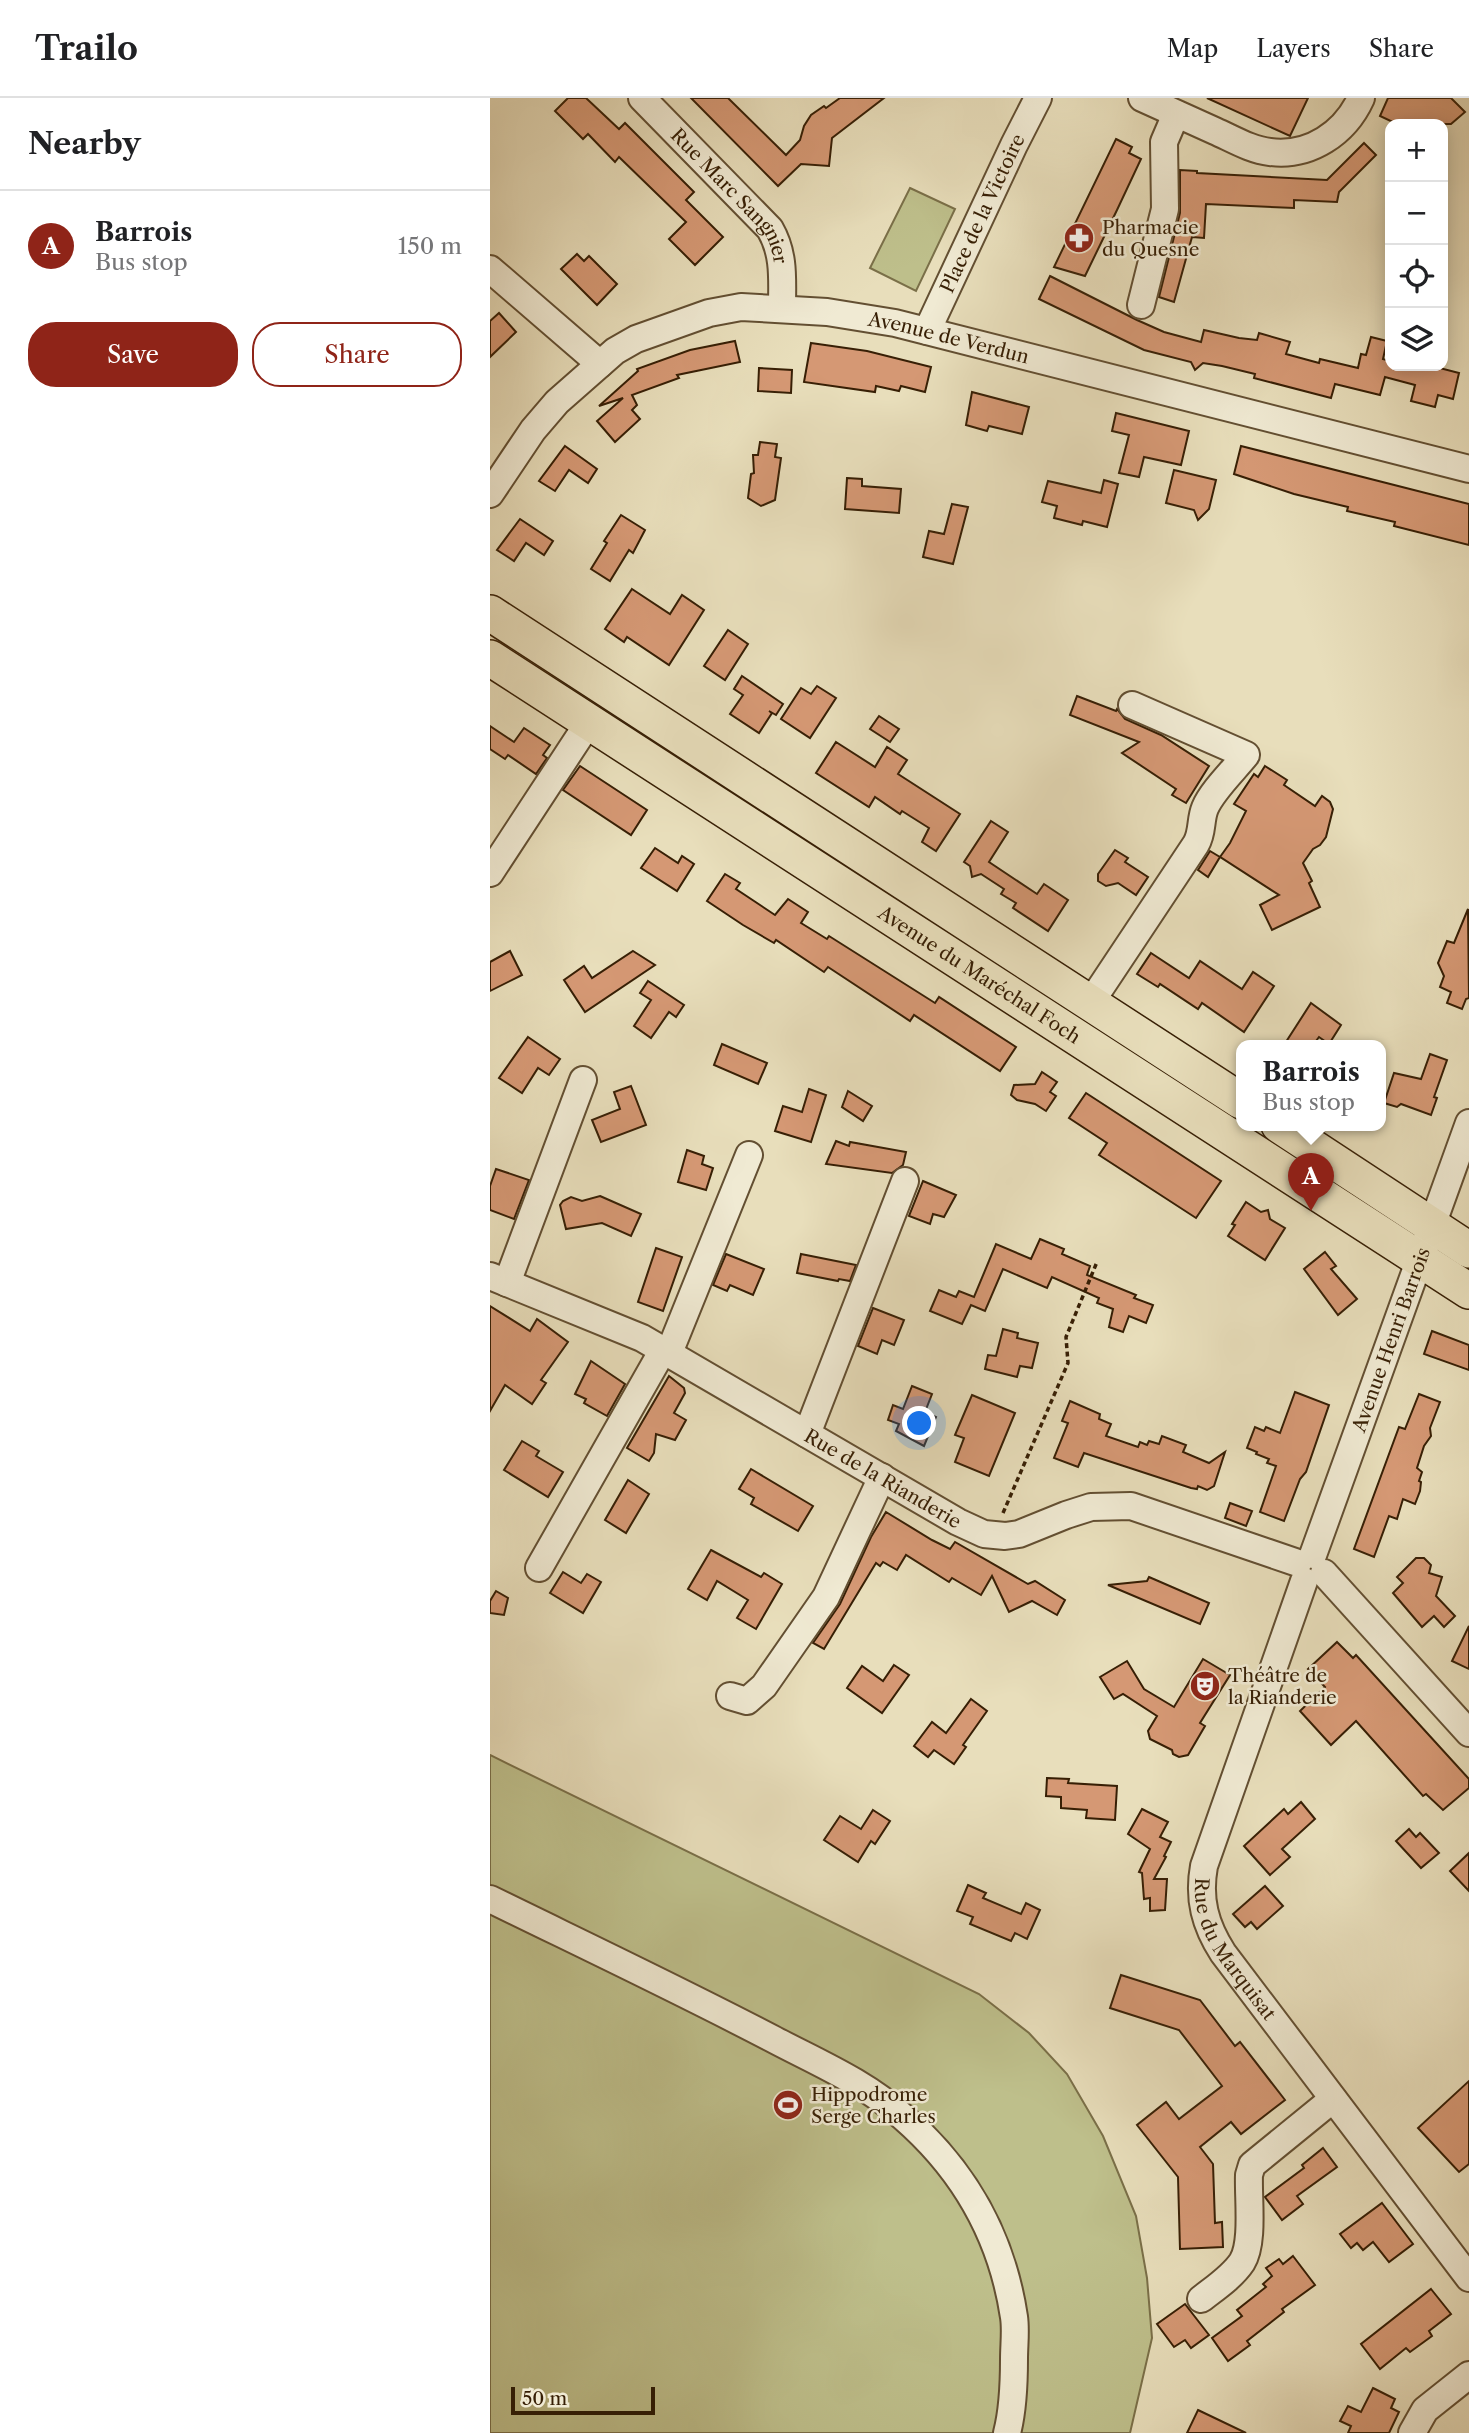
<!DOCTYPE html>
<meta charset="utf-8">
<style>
:root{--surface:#fff;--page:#f6f6f6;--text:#202124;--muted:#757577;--line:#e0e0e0;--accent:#8f2418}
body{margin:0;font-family:"Libre Caslon Text",serif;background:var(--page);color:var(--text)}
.controls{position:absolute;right:21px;top:21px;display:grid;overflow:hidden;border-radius:14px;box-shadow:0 4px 18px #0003}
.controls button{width:63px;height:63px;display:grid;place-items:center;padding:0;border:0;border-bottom:2px solid var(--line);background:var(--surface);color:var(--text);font:35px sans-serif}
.scale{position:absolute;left:21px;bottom:18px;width:144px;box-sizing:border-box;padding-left:7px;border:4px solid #371f05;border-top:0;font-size:19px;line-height:24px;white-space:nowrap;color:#371f05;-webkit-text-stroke:5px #f0ead3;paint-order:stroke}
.you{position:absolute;left:430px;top:1326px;width:24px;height:24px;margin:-18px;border:5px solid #fff;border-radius:50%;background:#1a73e8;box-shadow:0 0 0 10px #1a73e833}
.badge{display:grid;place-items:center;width:46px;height:46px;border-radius:50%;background:var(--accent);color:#fff;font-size:23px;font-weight:700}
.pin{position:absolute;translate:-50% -58px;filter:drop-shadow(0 2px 4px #0008)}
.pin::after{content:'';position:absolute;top:37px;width:24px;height:21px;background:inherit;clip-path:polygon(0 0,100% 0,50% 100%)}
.popup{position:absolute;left:746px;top:942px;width:150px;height:91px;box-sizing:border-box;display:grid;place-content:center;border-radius:14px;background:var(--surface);filter:drop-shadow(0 2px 5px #0005);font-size:23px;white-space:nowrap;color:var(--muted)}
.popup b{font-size:26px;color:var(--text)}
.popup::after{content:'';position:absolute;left:50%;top:100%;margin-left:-14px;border:14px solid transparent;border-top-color:var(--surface)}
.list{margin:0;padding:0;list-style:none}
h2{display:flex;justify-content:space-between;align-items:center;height:91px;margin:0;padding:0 28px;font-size:30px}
h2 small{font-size:23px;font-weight:400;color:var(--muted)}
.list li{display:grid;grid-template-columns:46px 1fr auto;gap:21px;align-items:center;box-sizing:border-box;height:112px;padding:0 28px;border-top:2px solid var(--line)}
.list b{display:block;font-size:26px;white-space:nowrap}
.list p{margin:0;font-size:23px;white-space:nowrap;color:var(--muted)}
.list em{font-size:23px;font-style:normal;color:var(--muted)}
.actions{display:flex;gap:14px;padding:21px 28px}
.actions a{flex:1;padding:16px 0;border:2px solid var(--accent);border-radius:28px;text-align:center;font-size:24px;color:var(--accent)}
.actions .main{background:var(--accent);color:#fff}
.icon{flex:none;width:38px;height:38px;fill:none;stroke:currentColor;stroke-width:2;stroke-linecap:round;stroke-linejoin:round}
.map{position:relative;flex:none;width:979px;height:2335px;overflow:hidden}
header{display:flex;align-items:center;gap:42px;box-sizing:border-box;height:98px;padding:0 35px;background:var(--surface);border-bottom:2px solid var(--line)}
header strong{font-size:33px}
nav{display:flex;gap:38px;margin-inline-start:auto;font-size:24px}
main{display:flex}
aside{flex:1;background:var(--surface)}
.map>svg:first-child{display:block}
.green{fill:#bebf8b;stroke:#7a6f48;stroke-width:2}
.building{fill:#d59874;stroke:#371f05;stroke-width:2}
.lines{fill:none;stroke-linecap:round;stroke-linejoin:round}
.minor-casing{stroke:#634f32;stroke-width:30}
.major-casing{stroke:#371f05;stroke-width:38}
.path{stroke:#371f05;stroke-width:3.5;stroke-dasharray:5 3.5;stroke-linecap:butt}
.minor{stroke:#f0ead3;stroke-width:26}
.major{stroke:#e8debb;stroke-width:35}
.labels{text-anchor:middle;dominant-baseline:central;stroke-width:5;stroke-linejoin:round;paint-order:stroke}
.street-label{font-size:19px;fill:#371f05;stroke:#f0ead3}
.poi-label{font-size:19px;fill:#371f05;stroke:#f0ead3;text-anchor:start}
</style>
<header>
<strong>Trailo</strong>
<nav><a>Map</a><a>Layers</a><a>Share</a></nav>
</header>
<main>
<aside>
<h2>Nearby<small></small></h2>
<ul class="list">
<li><span class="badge">A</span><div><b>Barrois</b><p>Bus stop</p></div><em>150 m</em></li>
</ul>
<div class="actions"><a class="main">Save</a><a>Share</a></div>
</aside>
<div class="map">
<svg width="979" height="2335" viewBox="0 0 979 2335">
<rect width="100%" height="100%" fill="#e8debb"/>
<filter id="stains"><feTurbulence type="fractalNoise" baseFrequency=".00286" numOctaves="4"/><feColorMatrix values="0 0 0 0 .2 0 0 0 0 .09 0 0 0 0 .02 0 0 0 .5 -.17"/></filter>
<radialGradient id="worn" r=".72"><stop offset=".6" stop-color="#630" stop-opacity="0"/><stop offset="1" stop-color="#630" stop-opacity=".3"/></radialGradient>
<g class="green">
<polygon points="420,90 465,111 426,193 380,170"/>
<polygon points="0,1657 489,1896 539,1935 577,1976 613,2038 646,2118 657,2180 662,2240 640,2335 0,2335"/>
</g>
<g class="building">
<polygon points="78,0 96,0 129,31 135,25 204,94 196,102 233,139 205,167 179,141 196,124 129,59 125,64 98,36 93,41 65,13"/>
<polygon points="201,0 238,0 296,57 310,42 314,28 321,17 334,8 336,10 350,0 394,0 342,40 339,68 311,66 288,88"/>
<polygon points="717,0 818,0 800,38"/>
<polygon points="898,0 961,0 975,14 961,26 907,26 890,18"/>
<polygon points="626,41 642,49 639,55 651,61 627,112 595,178 564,169"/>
<polygon points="874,45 886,57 849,94 847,104 804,102 804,110 716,106 714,140 702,139 684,204 669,199 690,115 690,72 707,73 707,75 837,82"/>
<polygon points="87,156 94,163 99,158 127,186 107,207 71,171"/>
<polygon points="560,178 647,222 674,234 711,244 714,232 749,240 767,242 769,235 800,244 796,256 829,265 830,261 868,270 871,256 876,257 881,239 897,243 893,261 900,263 900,268 924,268 942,272 946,269 969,275 963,301 948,297 945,309 921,303 925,287 895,279 890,297 845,286 841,300 764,280 765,276 732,268 713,265 705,272 701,264 654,252 549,201"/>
<polygon points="9,215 26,234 0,259 0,223"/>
<polygon points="245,243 250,264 187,277 189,280 142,297 147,307 142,312 150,321 125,344 107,323 133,300 109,308 148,273 147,271 200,252"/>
<polygon points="321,245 377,253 441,269 435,294 411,288 409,293 386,288 385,294 314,284"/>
<polygon points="269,270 302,272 301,295 268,293"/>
<polygon points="482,294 539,309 532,336 499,328 497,333 476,327"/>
<polygon points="626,315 699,333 691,367 654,359 649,379 629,375 639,337 622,333"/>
<polygon points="270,344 287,346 285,359 291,360 285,402 271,408 258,400 261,376 264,375 263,357 268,357"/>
<polygon points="75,348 107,371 98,385 79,372 65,393 49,383"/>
<polygon points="751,348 979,406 979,447 904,428 905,424 857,413 858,409 804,396 744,376"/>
<polygon points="684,372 726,382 719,411 708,422 704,412 676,405"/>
<polygon points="357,380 372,381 372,388 411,391 409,415 355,411"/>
<polygon points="614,382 628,386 617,429 593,423 592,427 564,420 567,408 552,404 558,383 611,395"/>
<polygon points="462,406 478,409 463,466 433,459 439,433 454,436"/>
<polygon points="131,417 155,432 143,455 139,452 120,483 101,471 117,445 114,443"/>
<polygon points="30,421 63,443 54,457 36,445 24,463 7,452"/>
<polygon points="142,491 180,516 192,497 214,512 179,567 137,539 134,544 115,531"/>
<polygon points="238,532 258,546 235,582 214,568"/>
<polygon points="252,578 293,606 286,617 279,613 282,615 269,635 240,616 253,597 244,591"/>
<polygon points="327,588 346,600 320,640 291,621 311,590 321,596"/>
<polygon points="587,598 626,613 627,611 635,621 671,637 719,668 696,705 682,697 686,691 632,655 649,644 580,617"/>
<polygon points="389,618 409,631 400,644 380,631"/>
<polygon points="0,628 24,644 34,630 60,647 53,657 57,660 46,676 18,657 15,661 0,651"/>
<polygon points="346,644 385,669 397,649 417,662 408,676 470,716 446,753 432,744 439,730 412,713 410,716 385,699 379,709 326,675"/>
<polygon points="90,668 157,712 141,737 73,692"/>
<polygon points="775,668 797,682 794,687 825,708 832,698 840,704 843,711 836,739 830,747 823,751 813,765 822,783 819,785 830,809 782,832 770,807 789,797 730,759 718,779 708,772 720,753 730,759 740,745 756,713 744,706 764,676 768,679"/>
<polygon points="501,723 518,734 499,764 547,796 554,786 578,802 558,833 523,810 526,805 511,796 514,791 491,776 482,779 480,768 474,764"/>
<polygon points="165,750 188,765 192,758 204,766 187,793 151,770"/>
<polygon points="625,752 638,760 635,764 658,779 646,797 628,785 616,788 608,783 608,776"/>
<polygon points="235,776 250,785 246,791 285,817 298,801 318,814 311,825 337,841 339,838 445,905 449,899 526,949 510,973 424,917 420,923 338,869 334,874 286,842 284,845 253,827 217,803"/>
<polygon points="978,811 979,900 976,901 972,911 957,905 961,894 950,889 954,878 948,865 957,843 964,845"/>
<polygon points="20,853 32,877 0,893 0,864"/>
<polygon points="143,853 165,867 95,914 74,882 94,868 102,880"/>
<polygon points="661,855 699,880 710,863 752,891 763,874 784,888 754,934 712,905 708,911 670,886 668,889 647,876"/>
<polygon points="158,883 194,907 186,919 179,914 161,940 144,928 161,902 150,895"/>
<polygon points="821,905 851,927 839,946 829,939 823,947 794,947"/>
<polygon points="38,939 70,961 59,977 48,970 32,995 9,980"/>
<polygon points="232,946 277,965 268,986 224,967"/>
<polygon points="940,956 957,962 944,999 947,1000 941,1017 911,1006 907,1009 894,1005 904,975 931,981"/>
<polygon points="552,974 567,984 560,994 566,998 556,1013 545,1006 527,1002 521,997 524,987 545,986"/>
<polygon points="141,988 156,1027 111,1044 102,1022 130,1011 124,994"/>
<polygon points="319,991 336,997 321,1044 285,1033 293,1008 312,1014"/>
<polygon points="358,993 382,1008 373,1023 352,1009"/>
<polygon points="596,995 731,1083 706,1120 609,1057 617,1045 579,1020"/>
<polygon points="346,1043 359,1048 360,1044 416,1054 413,1067 402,1075 336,1066"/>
<polygon points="197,1052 214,1058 212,1066 223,1070 216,1092 188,1084"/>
<polygon points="6,1071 39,1082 24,1121 0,1112 0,1088"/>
<polygon points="433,1083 466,1097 454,1119 443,1116 440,1126 419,1118"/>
<polygon points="110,1098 151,1116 141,1138 112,1125 76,1131 70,1107 73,1103 81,1099 92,1103"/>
<polygon points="756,1104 771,1114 778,1112 780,1121 795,1130 775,1162 738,1138 745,1127 742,1126"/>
<polygon points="550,1141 574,1151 572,1156 600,1168 597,1177 646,1197 644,1200 663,1207 656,1225 639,1218 633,1234 619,1229 623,1211 607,1205 609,1200 562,1179 557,1190 513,1171 495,1213 481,1207 472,1226 440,1213 449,1192 466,1199 469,1193 484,1199 506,1146 541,1161"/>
<polygon points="166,1150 192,1159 173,1213 148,1204"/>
<polygon points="835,1154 846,1168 841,1171 867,1201 848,1217 814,1171"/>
<polygon points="236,1156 274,1171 263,1197 240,1187 237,1193 223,1187"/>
<polygon points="311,1156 366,1167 360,1183 349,1181 348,1183 307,1175"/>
<polygon points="0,1208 40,1233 47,1221 78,1244 51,1282 56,1285 42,1306 15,1287 0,1313"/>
<polygon points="383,1210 414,1222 404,1247 392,1242 387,1256 368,1248"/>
<polygon points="513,1231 528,1235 527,1240 548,1245 542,1270 530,1268 527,1279 495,1271 498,1257 506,1258"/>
<polygon points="942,1233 979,1247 979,1272 934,1256"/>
<polygon points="101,1263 135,1286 117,1318 94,1305 96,1301 85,1296"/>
<polygon points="179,1278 194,1290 195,1295 184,1315 196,1322 185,1342 166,1336 164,1355 159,1363 137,1350"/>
<polygon points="422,1288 442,1296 435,1314 446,1319 434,1348 406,1333 409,1326 398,1322 403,1307 413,1311"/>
<polygon points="805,1294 839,1307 816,1374 810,1381 794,1423 770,1414 786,1368 777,1365 779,1361 766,1356 767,1354 757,1350 765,1329 774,1333 776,1329 790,1335"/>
<polygon points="929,1296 950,1304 940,1330 941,1338 934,1348 927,1370 932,1374 929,1383 931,1384 930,1393 925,1406 913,1401 907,1421 899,1418 884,1459 864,1451 909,1329 915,1331"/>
<polygon points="482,1297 525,1315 499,1378 465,1364 474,1340 465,1337"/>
<polygon points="580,1303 610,1316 609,1321 621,1326 616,1338 648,1349 650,1344 657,1347 659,1343 669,1346 672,1338 696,1347 693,1354 719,1365 735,1354 724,1388 717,1392 708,1388 707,1391 701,1390 594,1355 588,1369 564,1360 578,1325 572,1323"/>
<polygon points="32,1343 49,1353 46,1358 73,1374 58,1399 14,1372"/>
<polygon points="261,1371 323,1408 308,1433 261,1406 264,1400 249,1391"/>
<polygon points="138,1382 159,1396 136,1435 115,1422"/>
<polygon points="740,1405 762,1413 756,1428 735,1420"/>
<polygon points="396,1414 442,1442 460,1451 465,1444 538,1486 545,1483 575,1502 567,1517 542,1503 519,1514 502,1478 491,1497 462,1480 459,1484 416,1457 407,1472 393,1464 390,1468 386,1465 334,1551 323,1545 350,1506 381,1439"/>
<polygon points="221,1452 271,1479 274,1475 292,1486 266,1531 247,1520 258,1502 227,1483 217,1502 198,1491"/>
<polygon points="926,1460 934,1460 941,1467 939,1475 952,1479 946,1498 965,1518 954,1529 944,1518 932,1529 903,1495 913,1485 907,1479"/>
<polygon points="73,1474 91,1485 97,1476 111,1484 93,1515 60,1495"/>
<polygon points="659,1479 719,1505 710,1526 618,1487 657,1483"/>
<polygon points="6,1493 18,1500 14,1517 0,1515 0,1503"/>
<polygon points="979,1528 979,1571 962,1563"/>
<polygon points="847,1544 863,1560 866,1557 979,1681 979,1690 953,1712 936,1696 933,1698 866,1623 841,1647 810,1613 835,1589 818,1571"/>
<polygon points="713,1561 740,1577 710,1625 715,1628 698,1657 689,1659 683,1656 682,1652 660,1641 658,1633 667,1618 633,1596 624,1601 610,1579 637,1563 654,1591 684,1609"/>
<polygon points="404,1567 419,1577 392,1615 357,1590 372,1568 393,1583"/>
<polygon points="481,1601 497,1613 473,1647 476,1649 464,1666 444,1652 438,1659 424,1648 442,1624 456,1635"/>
<polygon points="557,1680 579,1681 578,1685 627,1688 625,1722 596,1720 597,1712 571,1710 571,1699 556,1698"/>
<polygon points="811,1704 825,1721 792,1751 800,1759 780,1777 754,1748 794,1711 798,1716"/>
<polygon points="652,1711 678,1724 670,1739 681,1744 674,1758 676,1759 664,1781 677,1781 675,1812 660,1813 660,1800 654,1801 652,1775 649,1774 660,1751 638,1736"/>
<polygon points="383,1712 400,1723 385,1746 381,1743 368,1764 334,1742 350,1718 371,1731"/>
<polygon points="919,1731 926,1739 930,1735 949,1755 931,1770 906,1743"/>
<polygon points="979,1755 979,1793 960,1773"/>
<polygon points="478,1787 496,1795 493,1800 531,1816 536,1805 550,1812 537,1841 525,1835 521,1843 480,1826 483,1819 467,1813"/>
<polygon points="775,1788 793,1808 767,1831 761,1824 755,1829 743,1816"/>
<polygon points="631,1877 710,1902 745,1948 750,1944 795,2002 751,2036 741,2024 710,2049 723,2066 725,2125 732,2124 733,2149 690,2151 688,2079 647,2027 676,2004 689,2021 732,1988 689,1932 620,1910"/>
<polygon points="979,1983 979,2066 969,2074 928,2030"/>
<polygon points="833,2050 847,2069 807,2098 813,2106 792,2122 775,2099 814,2070 812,2067"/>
<polygon points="892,2105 923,2146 899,2164 883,2144 873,2152 867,2145 861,2150 850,2136"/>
<polygon points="803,2158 825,2187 792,2211 794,2214 757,2243 760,2247 738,2263 722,2240 752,2218 747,2212 776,2189 773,2186 782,2178 776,2170 789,2161 793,2166"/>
<polygon points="941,2191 961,2216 939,2233 942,2238 920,2254 916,2250 890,2271 871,2246"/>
<polygon points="695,2206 719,2237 701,2250 695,2242 684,2249 667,2226"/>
<polygon points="883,2290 905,2301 901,2310 909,2314 899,2335 858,2335 861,2328 850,2323 858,2308 871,2314"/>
<polygon points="708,2312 756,2335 697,2335"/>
</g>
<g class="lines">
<g class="minor-casing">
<g id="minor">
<path id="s1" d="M152 0 280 131C295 157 292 182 292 211"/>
<path d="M652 0C676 11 701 22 725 33 743 41 761 52 780 54 820 59 855 35 871 0"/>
<polyline points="0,171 110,266"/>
<polyline points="651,207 675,111 674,44 686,16"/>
<path id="s2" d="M437 233 524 47 548 0"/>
<path id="s3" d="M0 396 43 332 67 304 125 253 146 241 219 215 251 209 337 214 405 225 979 371"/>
<polyline points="0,775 99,624"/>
<path d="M601 904 706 746C713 734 710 722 715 710 722 693 744 672 756 657L642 607"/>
<path id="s4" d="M0 1178 152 1240 468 1424 494 1436 515 1438 529 1436 576 1417 601 1409 641 1408 808 1465"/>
<polyline points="17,1185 93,982"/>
<polyline points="179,1255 259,1057"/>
<polyline points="317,1336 415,1083"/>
<path id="s5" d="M823 1457 979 1025"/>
<polyline points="49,1470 173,1252"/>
<polyline points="834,1475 979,1635"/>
<path id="s6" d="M814 1483 714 1768C708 1801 715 1827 733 1855L979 2180"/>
<polyline points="240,1598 257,1603 274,1588 336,1499 392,1379"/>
<path d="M0 1801C94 1847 189 1892 281 1940 326 1964 375 1984 413 2019 474 2072 512 2139 524 2219 526 2232 524 2247 524 2261 524 2285 523 2312 517 2335"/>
<path d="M711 2201C725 2190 742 2179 752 2164 764 2145 758 2100 759 2077L762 2067 843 2001"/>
<polyline points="922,2335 935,2312 979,2277"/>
</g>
</g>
<g class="major-casing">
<g id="major">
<polyline points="0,515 751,1003"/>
<path id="s7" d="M0 560 979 1193"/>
<polyline points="789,1027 979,1152"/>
</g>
</g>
<polyline class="path" points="513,1415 578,1265 576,1239 607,1164"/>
<use href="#minor" class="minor"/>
<use href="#major" class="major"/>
</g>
<defs>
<g id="pharmacy-disc" transform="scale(1.575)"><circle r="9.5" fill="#8f2418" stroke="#f0ead3"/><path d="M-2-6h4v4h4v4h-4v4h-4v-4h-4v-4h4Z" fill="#fff"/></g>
<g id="theatre-disc" transform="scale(1.575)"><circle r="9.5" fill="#8f2418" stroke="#f0ead3"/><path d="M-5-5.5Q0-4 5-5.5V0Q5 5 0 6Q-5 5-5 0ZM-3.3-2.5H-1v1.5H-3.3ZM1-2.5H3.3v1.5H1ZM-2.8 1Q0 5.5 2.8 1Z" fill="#fff"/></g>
<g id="stadium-disc" transform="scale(1.575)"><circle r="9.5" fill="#8f2418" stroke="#f0ead3"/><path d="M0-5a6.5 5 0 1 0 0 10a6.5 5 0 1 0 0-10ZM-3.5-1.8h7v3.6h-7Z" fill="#fff"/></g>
</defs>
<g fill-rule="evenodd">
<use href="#pharmacy-disc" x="589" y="140"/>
<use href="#theatre-disc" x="715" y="1588"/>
<use href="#stadium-disc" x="298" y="2007"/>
</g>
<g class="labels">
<g class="street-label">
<text stroke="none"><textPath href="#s1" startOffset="133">Rue Marc Sangnier</textPath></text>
<text stroke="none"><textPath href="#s2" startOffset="130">Place de la Victoire</textPath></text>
<text stroke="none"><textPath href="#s3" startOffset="536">Avenue de Verdun</textPath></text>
<text stroke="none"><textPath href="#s7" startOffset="583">Avenue du Maréchal Foch</textPath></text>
<text stroke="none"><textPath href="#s5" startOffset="229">Avenue Henri Barrois</textPath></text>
<text stroke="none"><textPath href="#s4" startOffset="443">Rue de la Rianderie</textPath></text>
<text stroke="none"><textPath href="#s6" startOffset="394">Rue du Marquisat</textPath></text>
</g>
<g class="poi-label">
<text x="612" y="129">Pharmacie<tspan x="612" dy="22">du Quesne</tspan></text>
<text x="738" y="1577">Théâtre de<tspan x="738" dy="22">la Rianderie</tspan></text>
<text x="321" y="1996">Hippodrome<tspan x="321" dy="22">Serge Charles</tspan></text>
</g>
</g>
<rect width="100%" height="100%" filter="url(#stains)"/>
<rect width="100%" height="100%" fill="url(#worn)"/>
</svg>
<div class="controls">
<button>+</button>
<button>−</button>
<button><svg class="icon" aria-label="locate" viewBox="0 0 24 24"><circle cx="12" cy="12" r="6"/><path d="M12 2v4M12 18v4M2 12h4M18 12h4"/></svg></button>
<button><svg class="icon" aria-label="layers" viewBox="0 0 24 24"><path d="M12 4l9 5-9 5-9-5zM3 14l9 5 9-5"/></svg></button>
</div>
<div class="scale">50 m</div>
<div class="you"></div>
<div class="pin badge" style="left:821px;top:1113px">A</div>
<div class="popup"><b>Barrois</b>Bus stop</div>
</div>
</main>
